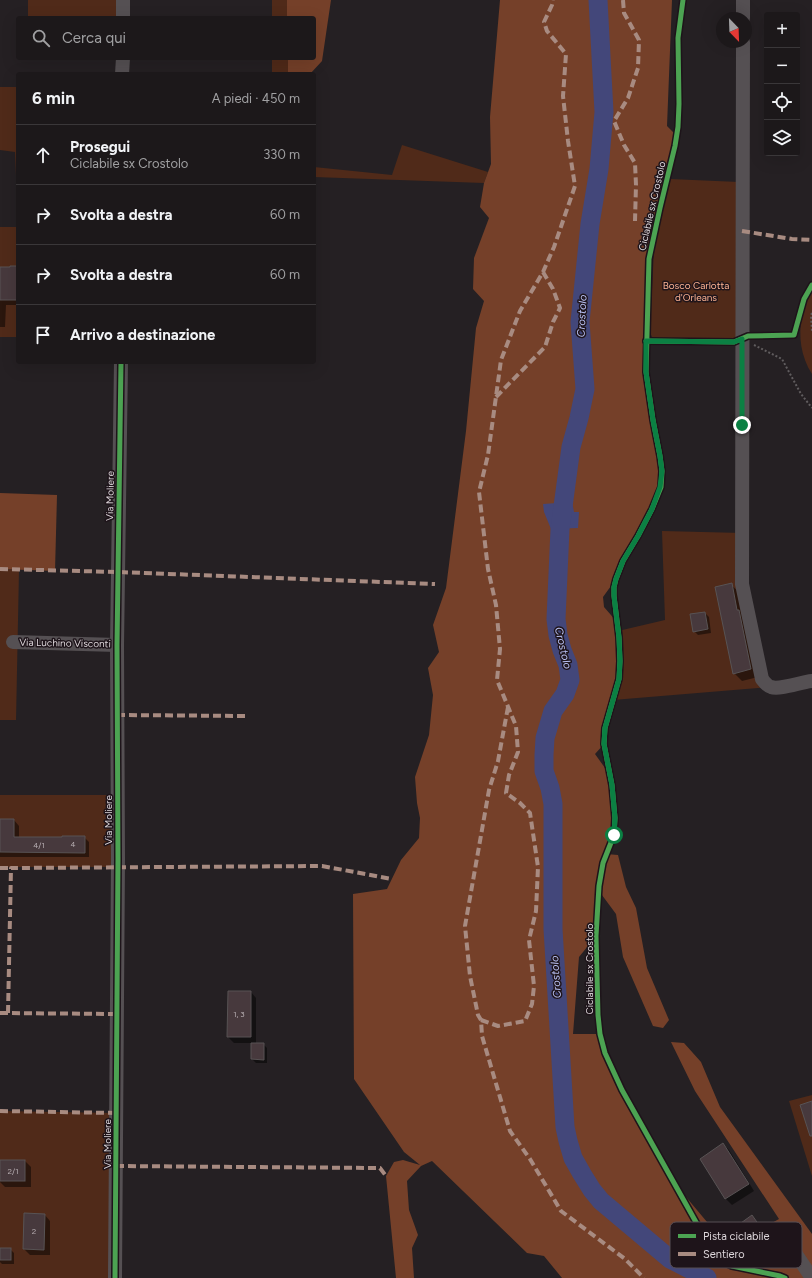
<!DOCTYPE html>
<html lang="it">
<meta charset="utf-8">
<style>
:root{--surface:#1c181a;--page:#292527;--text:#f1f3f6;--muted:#a0a0a2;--line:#3a3739}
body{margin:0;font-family:Figtree,sans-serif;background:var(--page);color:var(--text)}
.controls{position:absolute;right:12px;top:12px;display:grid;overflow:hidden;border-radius:4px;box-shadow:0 4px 16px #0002}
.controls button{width:36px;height:36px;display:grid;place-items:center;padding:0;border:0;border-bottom:1px solid var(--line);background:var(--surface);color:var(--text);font:20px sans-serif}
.compass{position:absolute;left:716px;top:12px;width:36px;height:36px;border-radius:50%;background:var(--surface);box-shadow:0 4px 16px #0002;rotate:157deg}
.stop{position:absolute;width:12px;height:12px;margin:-9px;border:3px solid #0b8043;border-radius:50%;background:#fff}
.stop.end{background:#0b8043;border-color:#fff;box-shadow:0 1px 4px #0008}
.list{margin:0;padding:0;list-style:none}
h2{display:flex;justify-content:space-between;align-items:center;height:52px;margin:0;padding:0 16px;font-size:17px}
h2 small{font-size:13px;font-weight:400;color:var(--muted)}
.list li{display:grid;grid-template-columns:26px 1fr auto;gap:12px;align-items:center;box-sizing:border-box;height:60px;padding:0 16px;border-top:1px solid var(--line)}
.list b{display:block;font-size:15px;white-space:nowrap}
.list p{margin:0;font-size:13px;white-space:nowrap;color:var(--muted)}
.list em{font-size:13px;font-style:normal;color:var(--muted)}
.icon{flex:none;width:22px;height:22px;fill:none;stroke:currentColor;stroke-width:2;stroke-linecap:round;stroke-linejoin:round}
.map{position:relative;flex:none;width:812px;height:1278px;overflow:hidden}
.search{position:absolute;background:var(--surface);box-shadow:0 4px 16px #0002;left:16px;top:16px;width:300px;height:44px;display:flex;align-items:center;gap:10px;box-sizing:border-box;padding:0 14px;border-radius:4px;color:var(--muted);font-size:15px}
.panel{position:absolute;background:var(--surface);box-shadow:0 4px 16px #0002;left:16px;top:72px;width:300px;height:292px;border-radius:4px}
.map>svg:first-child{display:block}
.green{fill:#502a19}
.forest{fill:#754029}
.water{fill:#43477a}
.shadow{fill:#0007}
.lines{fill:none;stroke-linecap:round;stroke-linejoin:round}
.river{stroke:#43477a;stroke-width:19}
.building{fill:#47393d;stroke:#585354}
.path{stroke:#605c5e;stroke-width:2;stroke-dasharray:2 2;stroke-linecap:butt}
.minor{stroke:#555053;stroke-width:14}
.quiet{stroke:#a88b81;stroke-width:4;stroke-dasharray:8 4;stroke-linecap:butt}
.cycleway-casing{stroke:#1e141a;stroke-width:8}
.cycleway{stroke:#4ca352;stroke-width:5}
.route{stroke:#0b8043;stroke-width:5}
.labels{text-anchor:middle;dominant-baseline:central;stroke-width:3;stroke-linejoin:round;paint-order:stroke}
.number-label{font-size:8px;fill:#b8afb3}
.street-label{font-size:10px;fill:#ddd6da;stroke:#1e141a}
.park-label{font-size:10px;fill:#fdb393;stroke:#1e141a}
.water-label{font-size:11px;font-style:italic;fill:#b9c1f4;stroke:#1e141a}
.key{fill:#1e141a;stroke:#574e54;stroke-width:1}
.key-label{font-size:11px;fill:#ddd6da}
</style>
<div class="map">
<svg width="812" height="1278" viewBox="0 0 812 1278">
<rect width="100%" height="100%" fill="#252023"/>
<g class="green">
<rect x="28" y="0" width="95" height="18"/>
<rect x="272" y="0" width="15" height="18"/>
<rect x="272" y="58" width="16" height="16"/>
<polygon points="0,87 18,87 18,223 15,152 0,150"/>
<polygon points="402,145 488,172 484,183 314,177 314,167 392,175"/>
<polygon points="670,179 739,182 736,338 731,339 656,339 652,337 650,332 654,249"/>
<rect x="0" y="227" width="18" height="110"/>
<path d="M812 290V374C801 357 798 336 802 316 803 308 808 298 812 290Z"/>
<polygon points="662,531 742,533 742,584 771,687 613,700 619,679 620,661 618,631 665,620"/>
<polygon points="0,569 19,570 16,720 0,720"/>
<rect x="0" y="795" width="117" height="72"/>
<polygon points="812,1095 812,1176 789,1101"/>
<polygon points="0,1111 116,1113 115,1278 0,1278"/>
</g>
<g class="forest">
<polygon points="287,0 331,0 322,61 310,74 288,74 288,58 314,58 314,18 287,18"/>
<polygon points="500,0 672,0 667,126 677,136 649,258 646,372 653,420 660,456 662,471 661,487 652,509 638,536 623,561 616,579 603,597 604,607 617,622 619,637 620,661 619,679 605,728 604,744 595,754 610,775 612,785 615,818 614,835 606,854 618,855 626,887 636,908 647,968 669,1020 663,1028 653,1026 623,957 616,914 599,891 596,936 579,957 573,1034 600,1034 605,1053 622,1090 676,1185 728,1247 779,1219 695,1091 671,1042 684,1043 701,1062 720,1107 812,1234 812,1278 562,1278 544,1256 527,1253 432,1161 421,1166 407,1181 409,1210 418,1235 412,1248 414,1278 396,1278 386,1176 394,1162 403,1160 420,1165 404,1152 354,1079 353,894 387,889 401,860 419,838 420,818 417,803 415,777 429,735 433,695 428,668 439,652 433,625 446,588 466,431 476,328 484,301 473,289 474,258 489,218 480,207 484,183 491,164 490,117"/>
<polygon points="0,493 57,495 55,571 0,569"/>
</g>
<polygon class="water" points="565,493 572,501 574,512 579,512 578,528 551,529 544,512 543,504 557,503"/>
<g class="shadow">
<polygon points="18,267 18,305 6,305 5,327 0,327 0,268"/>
<polygon points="731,585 739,592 758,677 742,681 734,673"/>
<polygon points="705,613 709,617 711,633 698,635 694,631"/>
<polygon points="0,820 14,820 19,826 19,838 63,838 84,837 89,842 89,857 0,857"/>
<polygon points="251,992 256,998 256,1044 263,1044 267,1048 267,1063 256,1063 252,1059 252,1043 234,1043 228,1037"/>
<polygon points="723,1144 729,1150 754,1191 732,1205 726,1199 702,1159"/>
<polygon points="0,1161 25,1161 31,1167 31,1187 5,1187 0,1182"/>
<polygon points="44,1214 50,1221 50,1255 30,1255 24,1249"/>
<polygon points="752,1216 762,1229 746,1240 736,1228"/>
<polygon points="0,1249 10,1249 14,1253 14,1264 2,1264 0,1262"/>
</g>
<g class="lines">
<polyline class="river" points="598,0 604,112 599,169 590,224 580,322 585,389 579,418 571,447 560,529 556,619 558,635 562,650 568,665 570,680 565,694 553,711 545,738 544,755 544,771 550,788 553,804 553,929 565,1127 568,1141 573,1158 582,1174 592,1190 601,1201 670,1259 707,1278"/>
</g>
<g class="building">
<polygon points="10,266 18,266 18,300 0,300 0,267 10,267"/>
<polygon points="732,583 737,610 739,610 751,669 733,674 715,587"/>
<polygon points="705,612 708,629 693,632 690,614"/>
<polygon points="0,819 14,819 14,837 62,837 62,836 85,836 85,853 0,852"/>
<polygon points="228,991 251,991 251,1037 227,1037"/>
<polygon points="251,1043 264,1043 264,1060 251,1059"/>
<polygon points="812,1101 812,1136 810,1136 800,1105"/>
<polygon points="723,1143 749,1184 725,1199 700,1159"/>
<rect x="0" y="1160" width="25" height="21"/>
<polygon points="24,1213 45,1214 44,1250 23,1249"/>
<polygon points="752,1215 759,1225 741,1236 734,1228"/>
<rect x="0" y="1248" width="11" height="12"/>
</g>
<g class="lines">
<g class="path">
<polyline points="812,313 811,315 812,332"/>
<polyline points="754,345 782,359 801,394 812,408"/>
</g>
<g class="minor">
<polyline points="123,18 123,0"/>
<polyline points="743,18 743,0"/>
<path d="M743 42 742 584 762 679C765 683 767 686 771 687 780 690 801 682 812 681"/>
<polyline points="122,74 123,58"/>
<polyline points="13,642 117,645"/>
<polyline points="783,1235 812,1278"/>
<polyline points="115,1278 118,859 117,645 121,362"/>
</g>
<g class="quiet">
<polyline points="623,0 624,13 639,40 638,68 628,98 614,121 624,145 635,163 636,185 635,221"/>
<polyline points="742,231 792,239 812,240"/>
<polyline points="496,397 545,347 553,322 560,308 553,289 543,272"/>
<polyline points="0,569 118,572 435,584"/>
<polyline points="508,707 498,761 489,790 465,926 470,976 478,1015 481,1020 482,1036 510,1131 530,1159 561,1211 625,1259 644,1278"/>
<polyline points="117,715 246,716"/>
<polyline points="0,868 11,868"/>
<polyline points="0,1013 117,1014"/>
<polyline points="8,1013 11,868 322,866 392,879"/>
<polyline points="481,1020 498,1026 525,1021 532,1004 534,986 529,940 536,911 538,867 530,813 520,803 506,793 509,775 518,752 516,726 497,680 500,649 496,605 488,569 479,492 488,455 501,360 520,311 543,272 554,247 575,186 568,141 563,96 566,54 547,31 544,22 552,5 553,0"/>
<polyline points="0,1111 116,1113"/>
<polyline points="116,1166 380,1168 386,1176"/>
</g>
<g class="cycleway-casing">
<g id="cycleway">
<polyline points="683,0 678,38 679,104 678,127 675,146 660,208 649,259 646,372 653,420 660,456 662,471 661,487 652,509 638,536 623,561 616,579 614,587 614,596 619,637 620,661 619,679 605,728 604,744 612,785 615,818 614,835 603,863 599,886 596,936 597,976 598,1015 600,1034 605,1053 622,1090 706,1240 719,1260 732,1266 780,1276 785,1278"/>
<polyline points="646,341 734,342 748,336 794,335 804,299 812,285"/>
<polyline points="115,1278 118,859 117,645 121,362"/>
</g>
</g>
<use href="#cycleway" class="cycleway"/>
</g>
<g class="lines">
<polyline class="route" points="614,835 615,818 612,785 604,744 605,728 619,679 620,661 619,638 614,596 614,587 616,579 623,561 638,536 652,509 660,487 662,471 660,456 653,420 646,372 646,341 734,342 742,339 742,425"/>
</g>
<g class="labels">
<g class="number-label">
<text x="73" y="844">4</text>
<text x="39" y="845">4/1</text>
<text x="239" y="1014">1, 3</text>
<text x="13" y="1171">2/1</text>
<text x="34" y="1231">2</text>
</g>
<g class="street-label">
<text transform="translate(652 206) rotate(-77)">Ciclabile sx Crostolo</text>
<text transform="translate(110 496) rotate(-89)">Via Moliere</text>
<text transform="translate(65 643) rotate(1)">Via Luchino Visconti</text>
<text transform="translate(108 820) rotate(-90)">Via Moliere</text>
<text transform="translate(589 969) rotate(-90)">Ciclabile sx Crostolo</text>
<text transform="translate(107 1144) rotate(-90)">Via Moliere</text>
</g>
<g class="park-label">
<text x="696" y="285">Bosco Carlotta<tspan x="696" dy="12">d'Orleans</tspan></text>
</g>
<g class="water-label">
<text transform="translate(582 316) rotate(-87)">Crostolo</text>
<text transform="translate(563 648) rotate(77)">Crostolo</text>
<text transform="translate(556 977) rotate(-94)">Crostolo</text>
</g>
</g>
<rect x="670" y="1222" width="132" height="46" rx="6" class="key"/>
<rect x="678" y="1234" width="18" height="4" fill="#4ca352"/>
<rect x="678" y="1252" width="18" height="4" fill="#a88b81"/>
<g class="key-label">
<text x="703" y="1240">Pista ciclabile</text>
<text x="703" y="1258">Sentiero</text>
</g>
</svg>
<div class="controls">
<button>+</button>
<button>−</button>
<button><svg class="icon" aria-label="locate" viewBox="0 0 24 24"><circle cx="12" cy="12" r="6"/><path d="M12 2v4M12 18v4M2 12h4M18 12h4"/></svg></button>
<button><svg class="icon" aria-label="layers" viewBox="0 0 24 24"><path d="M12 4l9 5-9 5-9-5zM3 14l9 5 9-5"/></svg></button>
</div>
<svg class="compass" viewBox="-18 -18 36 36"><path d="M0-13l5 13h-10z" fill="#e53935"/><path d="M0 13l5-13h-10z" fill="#a0a0a2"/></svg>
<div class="stop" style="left:614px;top:835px"></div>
<div class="stop end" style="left:742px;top:425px"></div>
<div class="search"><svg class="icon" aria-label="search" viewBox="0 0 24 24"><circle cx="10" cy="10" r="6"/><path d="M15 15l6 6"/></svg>Cerca qui</div>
<section class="panel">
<h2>6 min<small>A piedi · 450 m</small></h2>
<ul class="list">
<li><svg class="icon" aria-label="ahead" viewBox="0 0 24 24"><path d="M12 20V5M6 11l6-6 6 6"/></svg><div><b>Prosegui</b><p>Ciclabile sx Crostolo</p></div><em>330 m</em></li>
<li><svg class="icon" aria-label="right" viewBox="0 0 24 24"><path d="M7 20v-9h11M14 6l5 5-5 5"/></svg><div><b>Svolta a destra</b></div><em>60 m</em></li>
<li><svg class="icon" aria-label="right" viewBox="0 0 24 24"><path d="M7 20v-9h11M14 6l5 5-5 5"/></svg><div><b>Svolta a destra</b></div><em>60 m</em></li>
<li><svg class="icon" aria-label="arrive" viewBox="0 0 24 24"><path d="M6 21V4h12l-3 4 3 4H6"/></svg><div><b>Arrivo a destinazione</b></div></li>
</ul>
</section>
</div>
